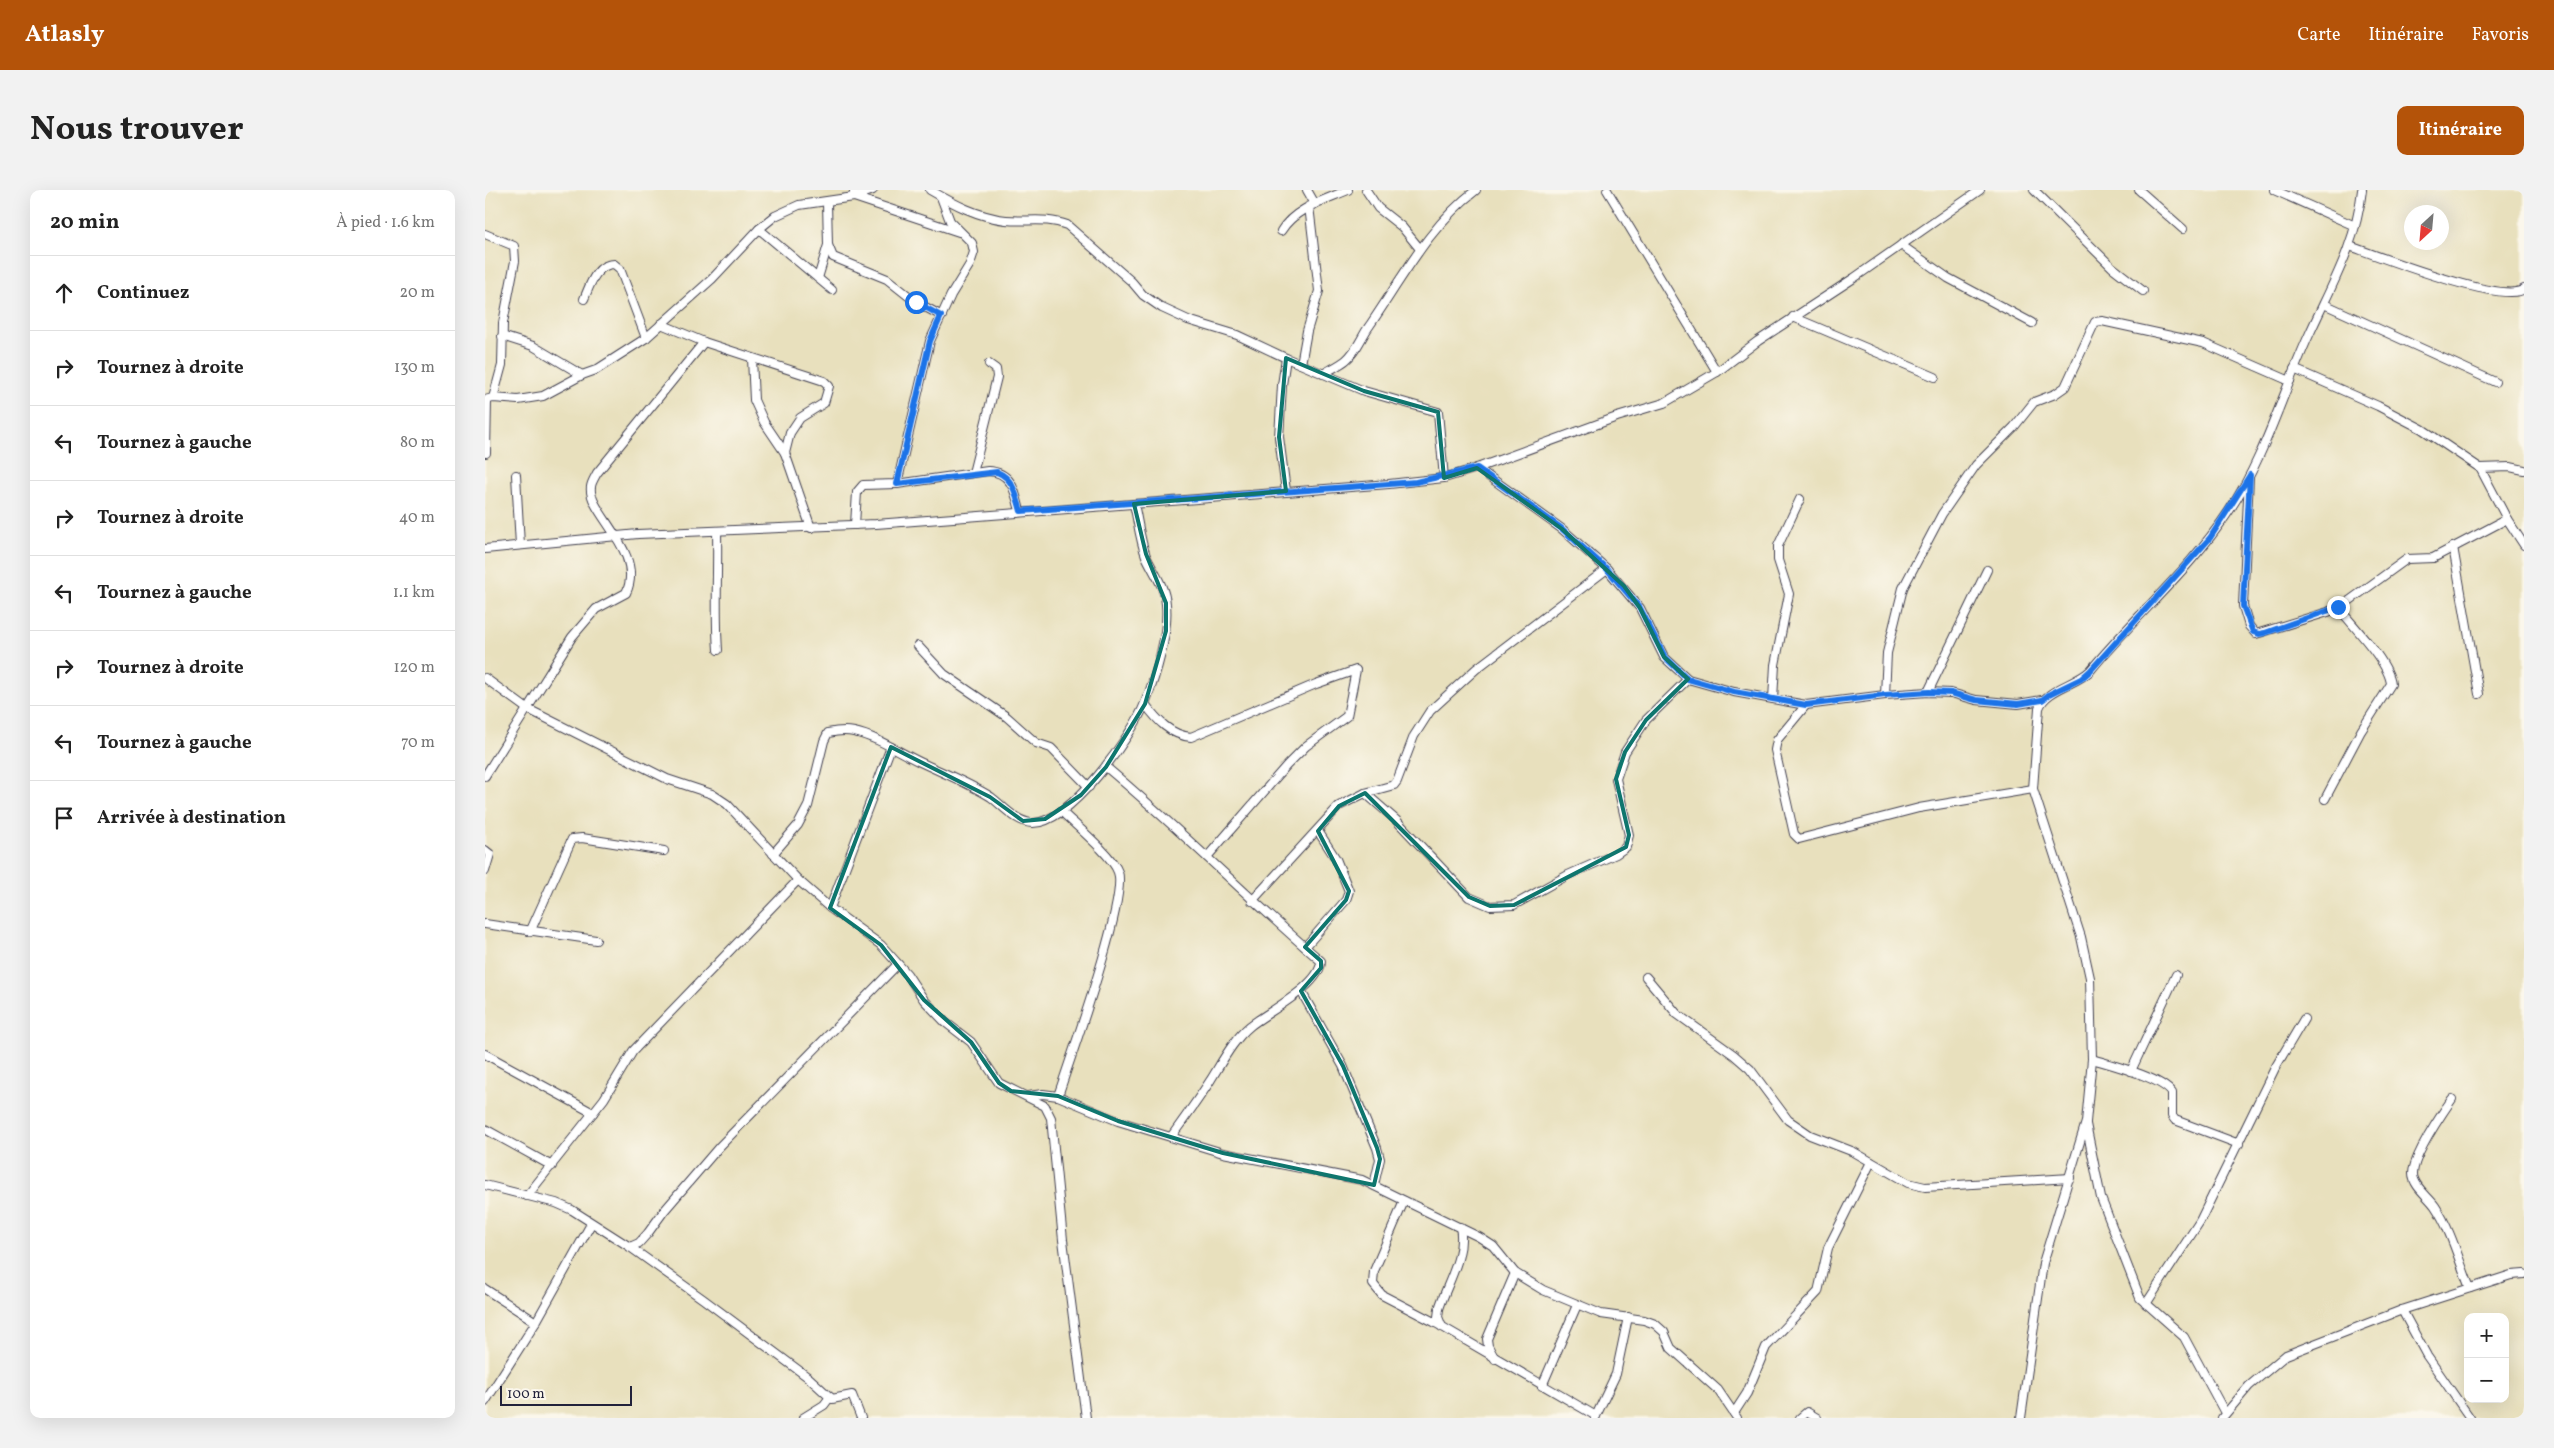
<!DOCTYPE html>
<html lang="fr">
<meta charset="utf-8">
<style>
:root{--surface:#fff;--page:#f2f2f2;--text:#222;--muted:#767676;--line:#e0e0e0;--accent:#b45309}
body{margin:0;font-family:Vollkorn,serif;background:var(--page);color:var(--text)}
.controls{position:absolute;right:15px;bottom:15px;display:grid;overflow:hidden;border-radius:10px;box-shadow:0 5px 20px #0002}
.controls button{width:45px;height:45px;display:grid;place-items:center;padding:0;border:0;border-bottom:1px solid var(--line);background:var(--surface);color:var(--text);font:25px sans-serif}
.compass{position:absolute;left:1919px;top:15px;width:45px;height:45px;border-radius:50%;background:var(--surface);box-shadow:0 5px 20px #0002;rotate:206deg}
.scale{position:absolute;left:15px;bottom:12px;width:132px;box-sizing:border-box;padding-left:5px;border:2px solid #22223b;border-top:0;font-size:14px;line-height:18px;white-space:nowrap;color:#22223b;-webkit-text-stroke:4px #fbf7ec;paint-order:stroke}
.stop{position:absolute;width:15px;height:15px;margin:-11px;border:4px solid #1a73e8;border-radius:50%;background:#fff}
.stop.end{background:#1a73e8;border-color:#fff;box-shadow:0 1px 5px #0008}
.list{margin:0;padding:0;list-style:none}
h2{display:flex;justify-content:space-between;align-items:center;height:65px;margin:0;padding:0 20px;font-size:21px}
h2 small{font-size:16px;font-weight:400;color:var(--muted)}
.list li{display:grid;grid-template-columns:32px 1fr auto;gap:15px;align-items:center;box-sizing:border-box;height:75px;padding:0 20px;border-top:1px solid var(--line)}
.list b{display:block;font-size:19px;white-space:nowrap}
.list em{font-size:16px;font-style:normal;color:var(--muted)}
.icon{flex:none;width:28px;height:28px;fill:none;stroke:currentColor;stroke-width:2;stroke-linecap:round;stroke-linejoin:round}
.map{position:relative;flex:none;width:2039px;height:1228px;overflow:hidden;border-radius:10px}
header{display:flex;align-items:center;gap:30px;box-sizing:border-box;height:70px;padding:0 25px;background:var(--accent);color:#fff}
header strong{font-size:24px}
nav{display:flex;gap:28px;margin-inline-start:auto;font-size:18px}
.intro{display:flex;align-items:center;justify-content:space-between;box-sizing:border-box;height:120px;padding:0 30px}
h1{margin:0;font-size:35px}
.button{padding:12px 22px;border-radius:10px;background:var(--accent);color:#fff;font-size:18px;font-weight:700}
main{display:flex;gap:30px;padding:0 30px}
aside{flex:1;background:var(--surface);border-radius:10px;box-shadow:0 5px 20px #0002}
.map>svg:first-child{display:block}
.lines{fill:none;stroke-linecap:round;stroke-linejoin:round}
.street-casing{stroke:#403e4e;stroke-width:10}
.street{stroke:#fff;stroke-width:8}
.route{stroke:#1a73e8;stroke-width:6}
.marked{fill:none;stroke:#0f766e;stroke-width:4;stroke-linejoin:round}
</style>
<header>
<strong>Atlasly</strong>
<nav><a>Carte</a><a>Itinéraire</a><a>Favoris</a></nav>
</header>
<div class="intro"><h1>Nous trouver</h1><a class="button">Itinéraire</a></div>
<main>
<aside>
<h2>20 min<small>À pied · 1.6 km</small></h2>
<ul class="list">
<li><svg class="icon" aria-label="ahead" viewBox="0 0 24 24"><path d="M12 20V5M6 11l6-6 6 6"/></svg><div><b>Continuez</b></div><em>20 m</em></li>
<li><svg class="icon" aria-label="right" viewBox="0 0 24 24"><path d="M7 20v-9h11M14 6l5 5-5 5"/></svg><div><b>Tournez à droite</b></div><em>130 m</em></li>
<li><svg class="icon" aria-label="left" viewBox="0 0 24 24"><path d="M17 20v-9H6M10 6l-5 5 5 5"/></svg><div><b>Tournez à gauche</b></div><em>80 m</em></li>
<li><svg class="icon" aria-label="right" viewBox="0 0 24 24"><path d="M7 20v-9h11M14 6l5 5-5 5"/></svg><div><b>Tournez à droite</b></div><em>40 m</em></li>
<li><svg class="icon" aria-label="left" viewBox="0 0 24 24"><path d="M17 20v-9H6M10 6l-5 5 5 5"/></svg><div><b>Tournez à gauche</b></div><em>1.1 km</em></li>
<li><svg class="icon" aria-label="right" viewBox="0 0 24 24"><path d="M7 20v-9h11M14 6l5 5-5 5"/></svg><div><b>Tournez à droite</b></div><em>120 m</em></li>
<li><svg class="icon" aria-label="left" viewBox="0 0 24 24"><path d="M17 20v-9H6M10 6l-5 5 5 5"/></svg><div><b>Tournez à gauche</b></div><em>70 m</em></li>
<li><svg class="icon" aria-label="arrive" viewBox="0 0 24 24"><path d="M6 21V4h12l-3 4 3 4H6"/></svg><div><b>Arrivée à destination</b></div></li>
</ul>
</aside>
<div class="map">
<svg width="2039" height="1228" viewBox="0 0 2039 1228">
<rect width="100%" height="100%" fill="#fbf7ec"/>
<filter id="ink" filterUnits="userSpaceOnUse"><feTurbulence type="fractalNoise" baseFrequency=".02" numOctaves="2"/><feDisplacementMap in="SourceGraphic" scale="10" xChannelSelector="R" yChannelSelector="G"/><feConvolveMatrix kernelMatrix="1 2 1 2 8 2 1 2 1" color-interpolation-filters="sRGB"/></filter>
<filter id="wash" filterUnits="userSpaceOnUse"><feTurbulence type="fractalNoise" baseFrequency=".0096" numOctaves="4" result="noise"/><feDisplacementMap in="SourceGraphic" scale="20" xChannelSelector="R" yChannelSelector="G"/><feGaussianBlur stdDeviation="1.12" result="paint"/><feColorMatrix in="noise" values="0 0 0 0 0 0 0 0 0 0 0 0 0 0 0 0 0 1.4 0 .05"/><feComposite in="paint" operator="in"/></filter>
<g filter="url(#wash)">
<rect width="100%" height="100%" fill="#e8e0bd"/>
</g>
<g filter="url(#ink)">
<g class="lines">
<g class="street-casing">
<g id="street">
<polyline points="369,0 369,7 474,42"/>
<path d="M445 0C469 14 493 27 521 30 542 32 562 27 582 35L647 92 658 105 677 118 703 130 752 145 801 168 797 195 794 247 801 301"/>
<polyline points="822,0 830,14"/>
<polyline points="881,0 893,18 917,37 935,59"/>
<polyline points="1122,0 1232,182"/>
<polyline points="1549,0 1627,77 1658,101"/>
<polyline points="1654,0 1698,39"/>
<polyline points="1789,0 1870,36"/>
<polyline points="342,12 343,55 348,67 402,89 431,112 457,126"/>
<polyline points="274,39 347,100"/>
<path d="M796 41C810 18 840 10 863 0"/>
<polyline points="0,44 29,56 30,71 18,133 17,175 8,208"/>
<polyline points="1416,55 1463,88 1547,133"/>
<path d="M1865 56C1893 66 2018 115 2039 99"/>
<polyline points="333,88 343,55"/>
<path d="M99 109C105 95 111 74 129 74L135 79 161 148"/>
<polyline points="1839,114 2010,192"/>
<polyline points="1308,127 1450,187"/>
<polyline points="176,134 219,152 339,191 344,196 339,213 315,228 305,243 300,263 326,338"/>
<polyline points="17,146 48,156 97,185"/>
<polyline points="267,168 269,210 279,232 300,263"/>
<polyline points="801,168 879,201 953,222 959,288"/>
<polyline points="816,174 822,141 834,101 824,16"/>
<polyline points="1809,179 1893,216 1937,239 1995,278 2022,329 2039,355"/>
<path d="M838 184C846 179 855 175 861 170 873 160 876 147 885 135 918 87 944 36 991 0"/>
<polyline points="0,210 8,208 33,210 58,206 97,185 111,180 161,148 227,89 274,39 290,26 314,15 369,7 388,0"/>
<polyline points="1,263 2,210"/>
<polyline points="992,278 1077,339 1122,379 1155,418 1179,467 1203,489 1249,502 1321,515 1400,505 1443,502 1466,503 1491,510 1533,514 1557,510"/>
<polyline points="1995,278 2025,277 2039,280"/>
<polyline points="488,283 512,187 511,179 504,174"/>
<polyline points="31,285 35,355"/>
<polyline points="1764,287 1758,416 1764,436 1771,444 1843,422 1864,411 1922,369 1948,368 2022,329"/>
<polyline points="412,294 445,151 466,105 485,74 489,62 487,53 465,31 456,7"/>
<path d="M370 335 372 302 378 295 412 294 503 281C527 282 530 301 535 321"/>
<path d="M232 341C233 381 230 420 233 460"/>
<polyline points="1968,357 1994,504"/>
<polyline points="0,359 153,344 391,334 904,294 959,288 992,278 1132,227 1179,213 1232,182 1273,151 1369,88 1495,0"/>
<polyline points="433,456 459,484 522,527 551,553 566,558 604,597"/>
<polyline points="0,488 41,518 182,589 227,604 242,614 313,690 345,718 396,755 422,784 439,810 460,832 486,852 514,893 560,916 566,928 578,1050 601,1228"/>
<polyline points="1443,502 1502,380"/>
<polyline points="1400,505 1402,463 1418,398 1457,324 1491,275 1529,237 1549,212 1570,204 1580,197 1610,132 1617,131 1718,153 1805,191"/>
<polyline points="1288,509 1290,475 1304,404 1293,370 1293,356 1315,309"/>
<path d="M660 514C672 530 685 545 706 547L831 494 871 480 862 526 821 556 802 575 722 667"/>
<polyline points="1321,515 1292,550 1290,560 1309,644 1314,649 1434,618 1548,599"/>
<path d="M621 577C695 639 763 708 836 771 836 795 784 821 765 836 748 850 737 872 725 891 713 910 699 929 686 947"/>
<path d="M0 586 87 447 111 419 141 403C161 362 102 322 106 297 106 293 110 287 112 283L219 152"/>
<polyline points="880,603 911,630 984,707 1005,716 1029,715 1083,685 1131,664 1141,657 1144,645 1131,589 1140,562 1161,530 1203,489"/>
<path d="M1840 609 1876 541 1906 494C1904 472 1867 435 1853 417"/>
<polyline points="0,660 5,664 0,681"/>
<path d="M288 664 313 635 323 616 339 551 343 543C352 541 360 540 369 542 392 547 414 562 435 572 458 583 484 593 506 607 518 616 531 632 547 633 584 635 648 545 660 513 671 486 684 443 681 414 680 396 668 382 661 366 655 350 653 331 649 314"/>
<polyline points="767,711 854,616 880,603 909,595 912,591 929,546 945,521 991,479 1122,379"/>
<polyline points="345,718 406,557"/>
<polyline points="0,734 111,750"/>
<polyline points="45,742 87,649 97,648 179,661"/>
<polyline points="820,757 861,710 864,701 851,669 833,641"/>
<polyline points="1161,787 1192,824 1249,865 1265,879 1303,930 1325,945 1369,962 1423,993 1440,997 1585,988"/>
<polyline points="816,801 858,876 892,958 895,969 889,995"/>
<polyline points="0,864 108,923"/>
<path d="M1607 869C1627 875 1675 887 1687 903V926L1690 930 1754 954"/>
<polyline points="1646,881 1691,785"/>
<polyline points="543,906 558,904 573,906 633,931 738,963 877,990 994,1047 1008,1056 1030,1083 1058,1100 1116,1124 1159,1130 1170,1134 1179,1142 1186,1158 1233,1200 1252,1228"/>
<path d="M573 906C585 869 643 709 633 682 627 665 590 635 576 621"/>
<path d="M1967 909C1956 925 1928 966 1928 984 1928 996 1944 1007 1950 1016 1966 1040 1974 1071 1985 1098"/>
<polyline points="1601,934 1616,1008 1655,1108 1699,1147 1740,1223"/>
<polyline points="0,939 67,976"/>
<polyline points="0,995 71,1013 87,1020 145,1057 218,1109 324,1188 347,1209 367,1205 376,1228"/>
<polyline points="42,1006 119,909 148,861 313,690"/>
<polyline points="919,1011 889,1081 888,1094 897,1105 949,1132 1111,1226"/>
<polyline points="145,1057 154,1053 163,1043 179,1021 234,957 413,774"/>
<polyline points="0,1099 51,1132"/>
<polyline points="1661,1114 1715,1031 1790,878 1819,829"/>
<polyline points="1917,1120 1942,1166 1985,1228"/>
<path d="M957 1137 953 1127 954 1119C962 1093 981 1065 975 1037"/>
<polyline points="1010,1169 1003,1156 1002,1149 1030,1083"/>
<polyline points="1057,1196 1092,1115"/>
<polyline points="0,1212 51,1132 106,1034"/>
<polyline points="1249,1223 1262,1203 1281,1157 1333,1102 1343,1058 1386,972"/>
<polyline points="318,1228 339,1215 345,1207"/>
<polyline points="1110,1228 1131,1184 1143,1127"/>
<polyline points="1315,1228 1322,1222 1332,1228"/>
<path d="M1536 1228 1558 1073 1601 932 1607 869 1605 788 1596 747 1548 599 1554 518C1561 499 1590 495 1605 481 1649 427 1705 380 1744 321 1780 267 1797 204 1824 145 1846 96 1871 55 1877 0"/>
<polyline points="1737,1228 1764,1196 1801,1165 1917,1120 2026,1085 2039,1084"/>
</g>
</g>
<use href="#street" class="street"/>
</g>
</g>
<g class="lines" filter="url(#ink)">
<path class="route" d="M431 112 456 126 445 151 412 294 512 282C529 289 531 305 536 321L931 292 992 278 1076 338 1122 379 1155 418 1180 467 1203 489 1249 502 1321 515 1400 505 1444 502 1466 503 1491 510 1533 514 1557 510 1565 504 1596 489 1605 481 1725 348 1765 285 1758 416 1768 442 1774 444 1780 443 1853 417"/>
</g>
<path class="marked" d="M801 168 879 201 953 222 959 288 992 278 1077 339 1139 396 1155 418 1179 467 1203 489 1161 530 1140 562 1131 589 1144 645 1141 657 1029 715 1005 716 984 707 880 603 854 616 833 641 864 701 861 710 820 757 836 771V778L816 801 858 876 892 958 895 969 889 995 738 963 633 931 573 906 526 901 514 893 486 852 439 810 396 755 345 718 406 557 505 607 538 631 560 629 596 605 621 577 660 514 681 441V413L661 364 649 314 801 301 794 247Z"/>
</svg>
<div class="controls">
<button>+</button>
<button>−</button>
</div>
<svg class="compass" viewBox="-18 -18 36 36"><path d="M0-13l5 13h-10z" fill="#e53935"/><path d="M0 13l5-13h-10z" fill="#767676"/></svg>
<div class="scale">100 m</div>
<div class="stop" style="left:431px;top:112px"></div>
<div class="stop end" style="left:1853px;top:417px"></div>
</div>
</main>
